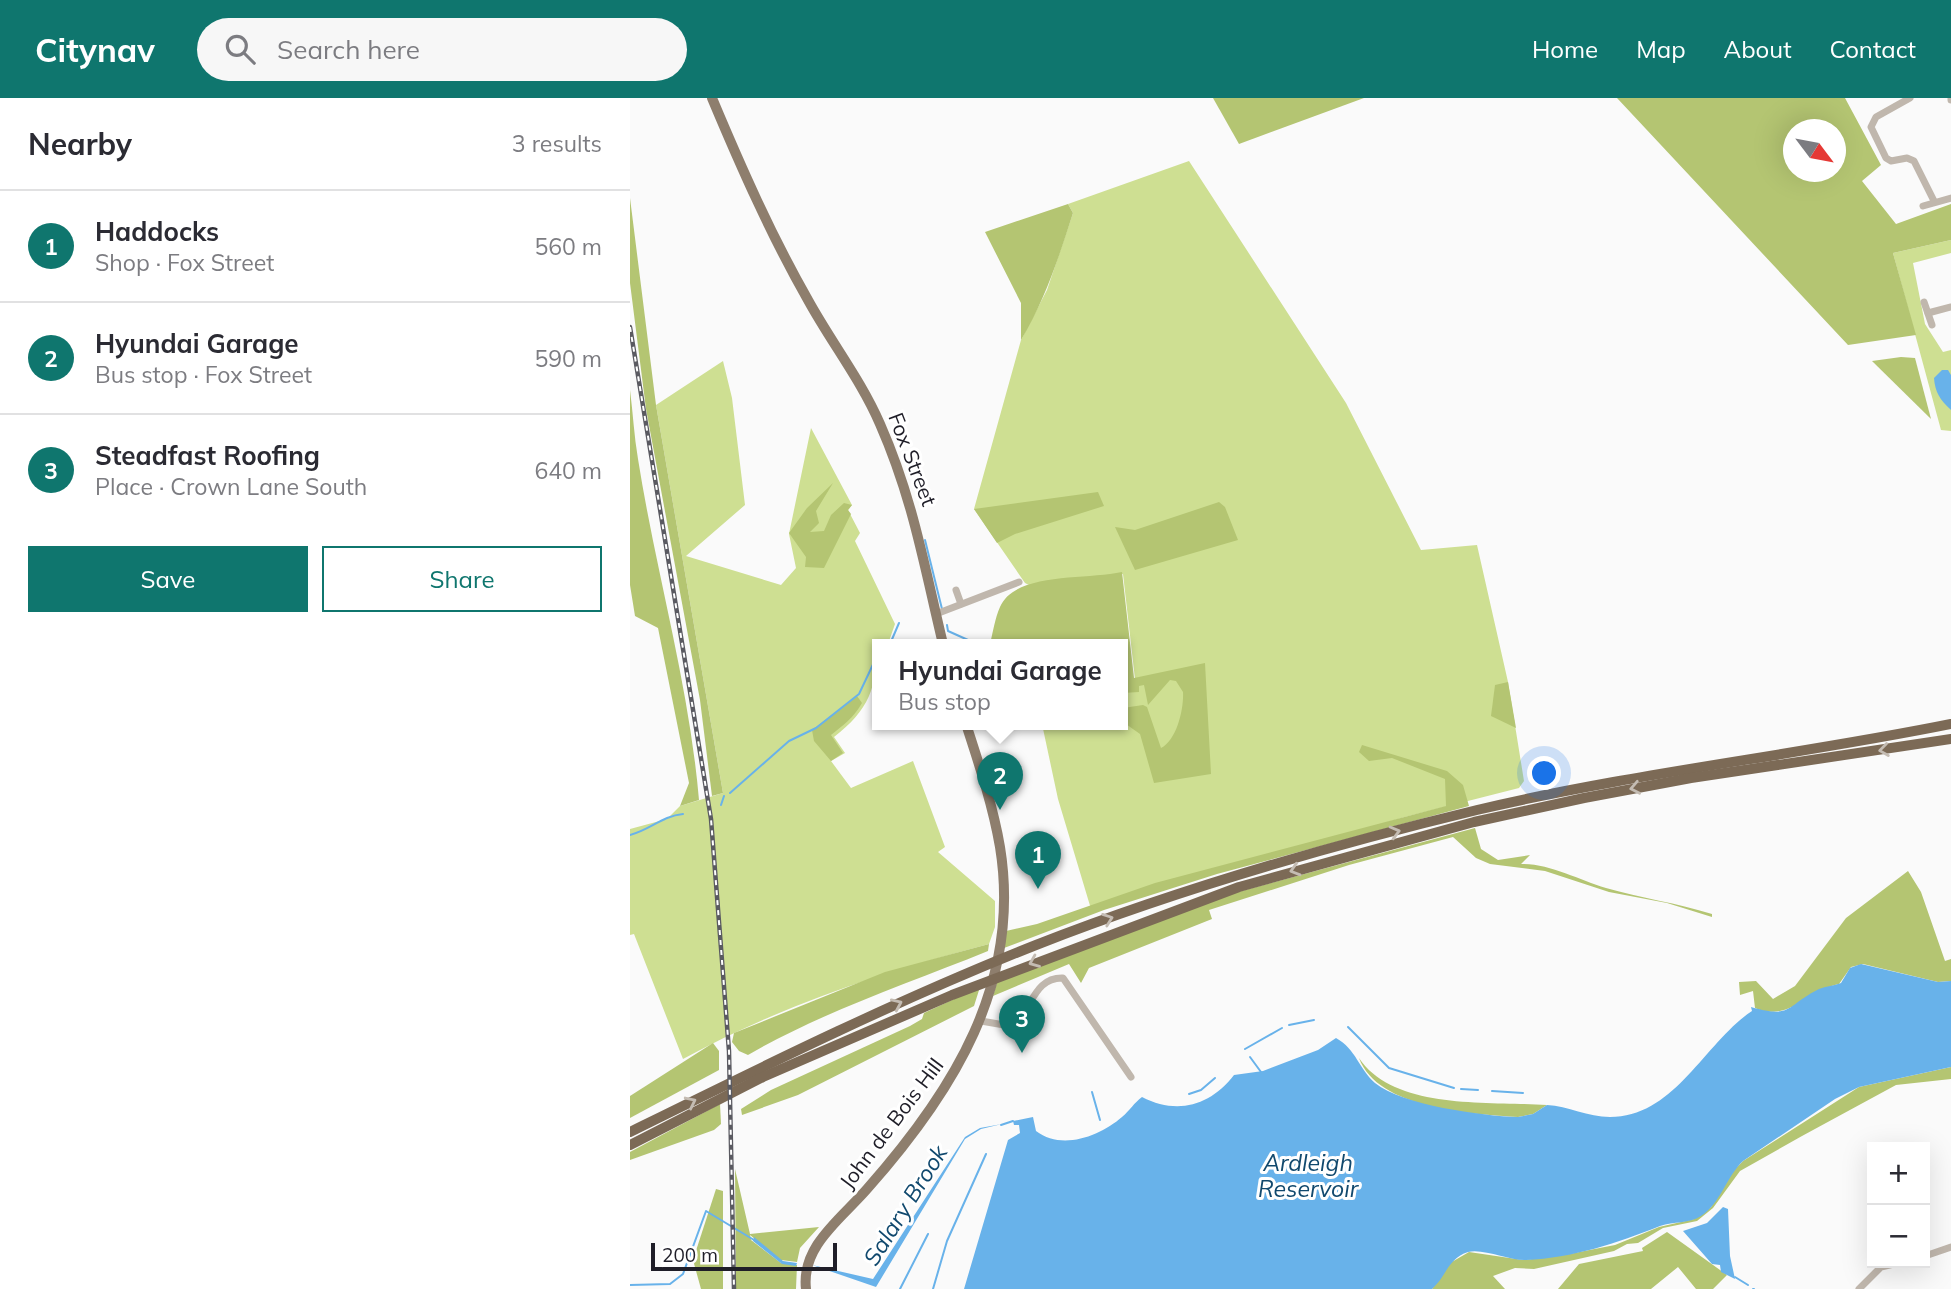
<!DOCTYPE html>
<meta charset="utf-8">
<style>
:root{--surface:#fff;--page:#f7f7f7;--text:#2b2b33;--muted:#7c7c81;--line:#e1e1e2;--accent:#0f766e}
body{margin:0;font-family:Mulish,sans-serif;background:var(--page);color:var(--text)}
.controls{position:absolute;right:21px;bottom:21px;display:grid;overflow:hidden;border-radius:0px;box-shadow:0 7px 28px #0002}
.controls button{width:63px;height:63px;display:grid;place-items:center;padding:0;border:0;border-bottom:2px solid var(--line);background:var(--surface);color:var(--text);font:35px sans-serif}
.compass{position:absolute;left:1153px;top:21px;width:63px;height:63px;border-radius:50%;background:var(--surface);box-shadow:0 7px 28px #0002;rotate:122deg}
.scale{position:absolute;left:21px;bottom:18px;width:186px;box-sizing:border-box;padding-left:7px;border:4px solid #1f1e28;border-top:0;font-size:19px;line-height:24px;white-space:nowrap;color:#1f1e28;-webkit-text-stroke:5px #fff;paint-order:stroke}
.you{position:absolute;left:915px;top:676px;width:24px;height:24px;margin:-18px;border:5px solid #fff;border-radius:50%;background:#1a73e8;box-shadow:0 0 0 10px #1a73e833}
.badge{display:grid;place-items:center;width:46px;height:46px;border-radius:50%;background:var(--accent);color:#fff;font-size:23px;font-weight:700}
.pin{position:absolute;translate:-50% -58px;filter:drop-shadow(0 2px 4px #0008)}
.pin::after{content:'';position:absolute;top:37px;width:24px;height:21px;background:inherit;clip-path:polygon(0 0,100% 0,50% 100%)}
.popup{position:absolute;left:242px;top:541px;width:256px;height:91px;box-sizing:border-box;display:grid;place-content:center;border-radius:0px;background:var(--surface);filter:drop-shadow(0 2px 5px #0005);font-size:23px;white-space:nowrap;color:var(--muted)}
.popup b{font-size:26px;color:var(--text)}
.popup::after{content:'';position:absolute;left:50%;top:100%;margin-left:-14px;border:14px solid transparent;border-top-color:var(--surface)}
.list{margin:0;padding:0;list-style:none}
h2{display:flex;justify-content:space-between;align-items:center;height:91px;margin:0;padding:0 28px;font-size:30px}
h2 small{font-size:23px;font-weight:400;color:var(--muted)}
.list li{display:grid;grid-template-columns:46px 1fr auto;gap:21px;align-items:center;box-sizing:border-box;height:112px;padding:0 28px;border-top:2px solid var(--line)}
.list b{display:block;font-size:26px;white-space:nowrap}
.list p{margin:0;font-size:23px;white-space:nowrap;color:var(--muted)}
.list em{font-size:23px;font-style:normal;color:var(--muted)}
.actions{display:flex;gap:14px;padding:21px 28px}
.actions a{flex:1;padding:16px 0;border:2px solid var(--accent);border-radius:0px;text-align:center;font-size:24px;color:var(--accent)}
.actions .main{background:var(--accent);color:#fff}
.icon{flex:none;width:38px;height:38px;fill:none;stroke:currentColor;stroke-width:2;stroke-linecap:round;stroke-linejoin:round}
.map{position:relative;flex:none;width:1321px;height:1191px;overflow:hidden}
header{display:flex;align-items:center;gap:42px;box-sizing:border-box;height:98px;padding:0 35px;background:var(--accent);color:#fff}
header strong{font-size:33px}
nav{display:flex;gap:38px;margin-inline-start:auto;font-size:24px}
.search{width:490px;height:63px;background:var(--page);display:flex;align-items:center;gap:18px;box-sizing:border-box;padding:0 24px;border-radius:38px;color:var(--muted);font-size:26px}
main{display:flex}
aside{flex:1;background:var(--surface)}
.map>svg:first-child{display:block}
.green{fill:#cedf92}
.forest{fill:#b4c572;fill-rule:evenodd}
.water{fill:#68b2ea}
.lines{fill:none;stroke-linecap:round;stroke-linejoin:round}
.stream{stroke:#68b2ea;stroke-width:2}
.minor{stroke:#c0b7ad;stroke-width:7}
.major{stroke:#8e7e6d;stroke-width:10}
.highway{stroke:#7c6a56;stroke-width:10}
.rail-casing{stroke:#5a5a61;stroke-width:4.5}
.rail{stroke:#fff;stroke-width:2;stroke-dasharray:5;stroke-linecap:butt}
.oneway{stroke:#c4bcb3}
.labels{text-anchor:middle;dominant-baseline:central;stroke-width:6;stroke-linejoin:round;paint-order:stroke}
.street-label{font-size:21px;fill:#1f1e28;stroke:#fff}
.water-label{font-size:23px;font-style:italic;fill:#11496e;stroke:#fff}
</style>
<header>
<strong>Citynav</strong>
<div class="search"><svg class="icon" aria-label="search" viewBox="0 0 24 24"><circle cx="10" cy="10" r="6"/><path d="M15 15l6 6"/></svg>Search here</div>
<nav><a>Home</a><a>Map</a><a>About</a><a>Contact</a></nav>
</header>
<main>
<aside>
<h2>Nearby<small>3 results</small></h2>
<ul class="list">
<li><span class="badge">1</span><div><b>Haddocks</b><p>Shop · Fox Street</p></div><em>560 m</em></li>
<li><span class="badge">2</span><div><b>Hyundai Garage</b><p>Bus stop · Fox Street</p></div><em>590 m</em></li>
<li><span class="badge">3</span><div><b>Steadfast Roofing</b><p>Place · Crown Lane South</p></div><em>640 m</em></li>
</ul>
<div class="actions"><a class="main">Save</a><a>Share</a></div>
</aside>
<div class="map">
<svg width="1321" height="1191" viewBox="0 0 1321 1191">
<rect width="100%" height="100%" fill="#fafafa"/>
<g class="green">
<polygon points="559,63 716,305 791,452 847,447 878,584 894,683 889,690 775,719 461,811 428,701 412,626 492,626 493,584 505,581 493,476 401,488 395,485 344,411 391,242 417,192 443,115 438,106"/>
<polygon points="1321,142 1321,155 1283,165 1295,226 1313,254 1321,252 1321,333 1311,332 1263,155"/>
<path d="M93 263 102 300 115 407 56 458 151 487 166 470 159 436 181 330 222 407 218 412 230 435 225 443 265 526 258 546H247C247 590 239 612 204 639L215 655 201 663 221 690 283 663 315 749 308 754 365 803V829L359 846C253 874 150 908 53 961L4 836 0 837V731L37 721 50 708 93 695 26 307Z"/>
</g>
<g class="forest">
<polygon points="583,0 734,0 609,46"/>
<path d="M987 0H1215L1251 67 1232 83 1266 126 1321 106V142L1263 155 1286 237 1218 247ZM1164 32H1206V74H1164Z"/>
<polygon points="0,100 26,307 93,695 82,698 70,602 16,311 0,185"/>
<path d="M438 106 443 115C429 159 415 202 391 242V205L355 134Z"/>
<polygon points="1271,259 1285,260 1301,321 1242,263"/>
<path d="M0 292C3 315 4 338 8 361 26 475 59 586 69 702L50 708 59 685 28 530 5 518 0 487Z"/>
<polygon points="203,385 186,413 189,425 180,434 194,433 201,417 214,405 222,407 218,412 221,416 194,470 175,469 176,459 159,435 177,410"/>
<polygon points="468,394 474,408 385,436 367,445 344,411"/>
<polygon points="589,404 595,409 608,442 505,472 485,429 505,432"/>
<path d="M492 474 504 580 575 565 581 676 524 685 510 636 493 624V610L513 607 517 609 531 650C547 642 554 610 553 594L546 583 540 582 518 607 514 587 509 588V594L493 595 492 546H360C363 534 365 520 370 509 385 474 455 482 492 474Z"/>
<polygon points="878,584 886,630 861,618 865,587"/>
<path d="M227 598 232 605C223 621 213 627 201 637L213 655 201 663 184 643 182 632Z"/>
<polygon points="732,647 817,673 833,687 839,708 587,776 474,812 374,850 376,833 407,826 525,785 816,708 815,681 762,660 739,663 729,654"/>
<path d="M845 730 851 751 868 762 900 757 891 766C919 765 949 782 976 790 1011 800 1047 805 1082 816V819L1037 805 979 794 915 773 860 766 846 760 823 739 719 767 579 812 582 821 459 870 451 885 439 866 363 898 369 877 593 798Z"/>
<path d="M1278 773 1291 794 1315 863 1321 861V883L1308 884 1233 866 1221 869 1209 886C1179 892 1158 925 1125 910L1123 893 1110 897 1109 884 1126 883 1143 901 1165 888 1216 820Z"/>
<path d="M359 846 358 853C277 886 194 913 118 957L109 953 102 944 104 935 255 874Z"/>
<polygon points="350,889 344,908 168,997 112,1017 111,1011 141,992 280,928 292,921 294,915"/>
<polygon points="83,945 89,953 89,972 0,1020 0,998"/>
<path d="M729 960C764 1013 861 1003 917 1007L903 1016 888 1019C841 1016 748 1011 729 960Z"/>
<polygon points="1321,969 1321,981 1266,987 1172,1038 1110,1073 1083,1110 1067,1123 1033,1130 1008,1145 997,1146 984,1153 904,1171 885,1170 863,1178 875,1191 802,1191 820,1165 839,1154 893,1162 934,1157 985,1147 1029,1129 1064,1121 1081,1109 1102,1074 1113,1063 1229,989"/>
<polygon points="90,1006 91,1026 84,1032 0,1062 0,1054"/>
<polygon points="105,1071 120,1136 189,1129 170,1150 167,1164 151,1162 120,1137 121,1142 151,1165 167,1167 166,1191 106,1191"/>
<polygon points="86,1091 93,1093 93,1191 71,1191 63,1162"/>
<polygon points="1037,1134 1097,1177 1083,1191 1066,1191 1048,1169 1021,1191 928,1191 949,1166 1013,1153 1012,1150"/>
</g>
<g class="water">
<path d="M1312 272H1318L1321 277V312C1310 302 1305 294 1304 280Z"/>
<path d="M1231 866 1308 884 1321 883V969L1229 989 1205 1001 1113 1063C1096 1079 1091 1105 1071 1118 1059 1126 1044 1123 1030 1128 987 1145 943 1160 896 1162 881 1163 853 1150 838 1154 818 1160 816 1179 802 1191H334L378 1042 390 1035 389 1027H384L383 1023 403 1019 406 1033C432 1053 470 1038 492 1019 500 1012 504 1005 512 999 547 1017 580 1008 604 977L633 973 688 952 706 940C726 951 729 971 745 985 772 1007 852 1018 888 1019L903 1016 917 1007C938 1008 958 1019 980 1019 1045 1019 1074 945 1122 913L1121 909C1163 921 1155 908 1189 891 1196 888 1204 888 1211 885L1220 870Z"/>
<polygon points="372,1026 351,1031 335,1041 246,1189 182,1167 243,1181 335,1039 350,1030"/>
<polygon points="1093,1109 1098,1111 1100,1158 1105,1181 1091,1174 1090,1167 1082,1166 1053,1133 1077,1125"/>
<polygon points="124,1139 153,1163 167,1165 166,1168 152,1166 123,1143"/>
</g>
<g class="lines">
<g class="stream">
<polyline points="295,442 312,511"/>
<polyline points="317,527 318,533 347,546"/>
<polyline points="260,546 269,525"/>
<polyline points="100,695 159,643 186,630 229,596 247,558"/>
<polyline points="91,707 94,698"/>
<path d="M0 737C20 732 32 718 53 716"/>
<polyline points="659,927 684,922"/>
<polyline points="718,929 759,970 824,990"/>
<polyline points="615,951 652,930"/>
<polyline points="620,959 631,974"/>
<polyline points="831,991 848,992"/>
<polyline points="862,993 893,995"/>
<polyline points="462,994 470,1022"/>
<polyline points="559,996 571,992 585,980"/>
<polyline points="371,1027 383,1023"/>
<polyline points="1105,1179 1118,1187"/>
<polyline points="0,1187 40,1186 53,1176 76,1113 124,1142"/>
<polyline points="270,1191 298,1136"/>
<polyline points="303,1191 317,1143 356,1056"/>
<polyline points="1123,1191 1124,1191"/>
</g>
<g class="minor">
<polyline points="1280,0 1246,19 1241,29 1256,60 1261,63 1277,60 1284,63 1304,103"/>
<polyline points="1321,0 1321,2"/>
<polyline points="1293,108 1321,100"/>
<polyline points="1294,204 1302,227"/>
<polyline points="1298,215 1321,209"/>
<polyline points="326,492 331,506"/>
<polyline points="306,516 389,484"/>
<path d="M351 923 380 928C402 916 402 879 433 880L501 979"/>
<polyline points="1295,1158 1321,1149"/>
<polyline points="1229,1191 1251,1169 1268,1165"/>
</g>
<g class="major">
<path d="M82 0C111 69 141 137 178 202 201 244 231 282 250 326 283 401 294 467 313 546"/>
<path d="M176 1191C171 1148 211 1121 237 1091 323 994 392 885 370 749 363 708 349 666 336 626"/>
</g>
<g class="highway">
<path d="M0 1034C134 968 267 902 406 847 549 791 698 748 847 712 1003 675 1163 658 1321 626"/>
<polyline points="0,1047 133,979 322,897 609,789 844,724 954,700 1061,680 1321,641"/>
</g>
<g class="rail-casing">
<polyline id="rail" points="0,229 81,721 99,953 104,1191"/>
</g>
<use href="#rail" class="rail"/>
</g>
<defs><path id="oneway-chevron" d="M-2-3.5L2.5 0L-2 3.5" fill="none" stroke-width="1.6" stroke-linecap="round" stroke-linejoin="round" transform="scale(1.75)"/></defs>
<g class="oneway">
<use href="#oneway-chevron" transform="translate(1254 652) rotate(172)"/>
<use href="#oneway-chevron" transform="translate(1005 690) rotate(169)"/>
<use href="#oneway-chevron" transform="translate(765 734) rotate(-15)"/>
<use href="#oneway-chevron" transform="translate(665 772) rotate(163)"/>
<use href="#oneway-chevron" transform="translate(478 821) rotate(-20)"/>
<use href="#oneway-chevron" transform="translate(404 864) rotate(158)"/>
<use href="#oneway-chevron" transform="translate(267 906) rotate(-24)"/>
<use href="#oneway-chevron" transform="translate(61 1004) rotate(-26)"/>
</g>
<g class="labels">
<g class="street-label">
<text transform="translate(283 361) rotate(69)">Fox Street</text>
<text transform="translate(261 1025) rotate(-53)">John de Bois Hill</text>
</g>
<g class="water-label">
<text x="678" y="1064">Ardleigh<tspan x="678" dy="26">Reservoir</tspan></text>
<text transform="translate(275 1107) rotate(-58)">Salary Brook</text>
</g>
</g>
</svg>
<div class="controls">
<button>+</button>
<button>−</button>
</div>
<svg class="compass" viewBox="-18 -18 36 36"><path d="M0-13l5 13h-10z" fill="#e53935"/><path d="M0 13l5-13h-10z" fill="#7c7c81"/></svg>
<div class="scale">200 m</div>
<div class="you"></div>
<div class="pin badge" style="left:408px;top:791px">1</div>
<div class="pin badge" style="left:370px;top:712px">2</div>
<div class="popup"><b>Hyundai Garage</b>Bus stop</div>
<div class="pin badge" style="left:392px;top:955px">3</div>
</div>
</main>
